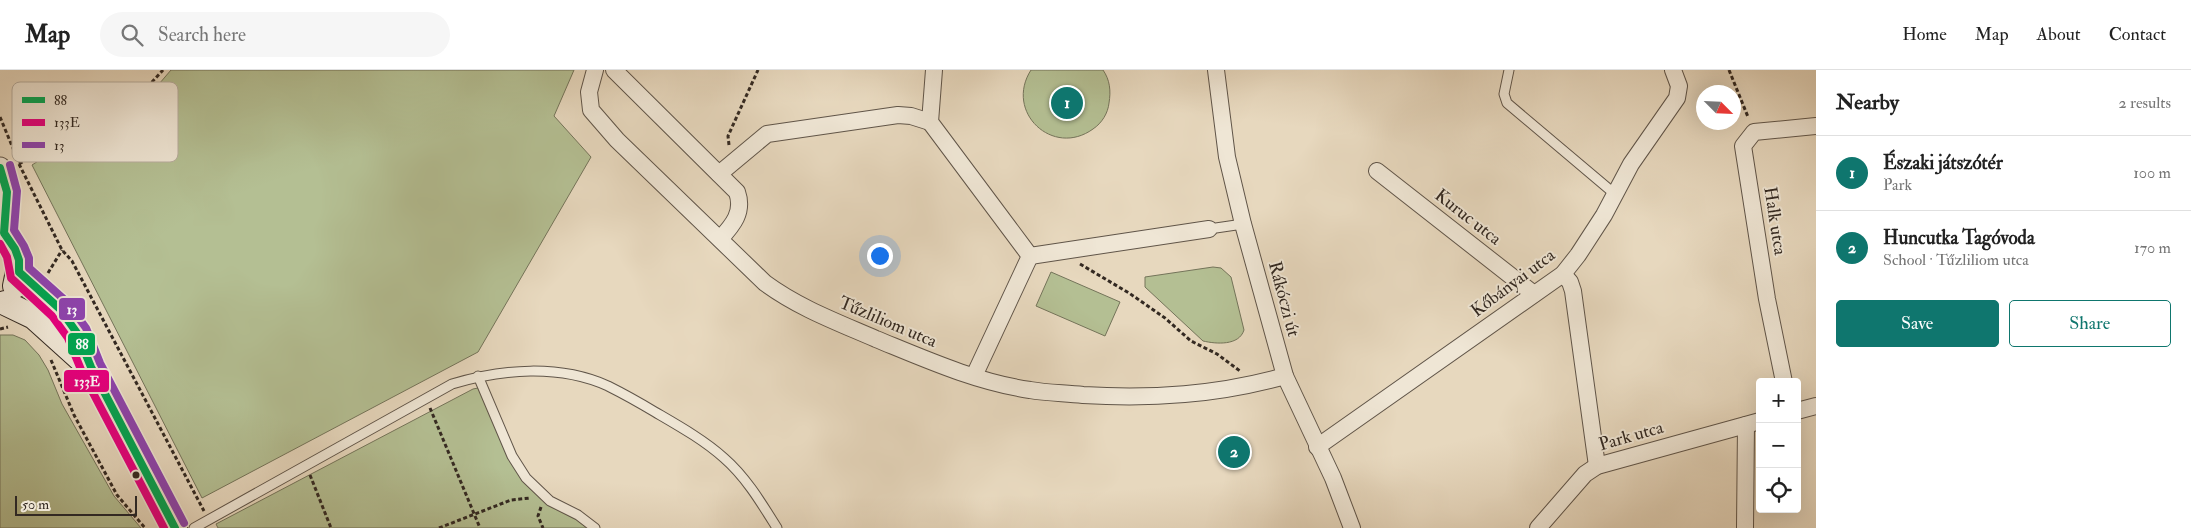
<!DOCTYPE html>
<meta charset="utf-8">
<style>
:root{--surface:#fff;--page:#f6f6f6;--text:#222;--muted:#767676;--line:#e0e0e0;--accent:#0f766e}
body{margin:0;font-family:"IM FELL Double Pica",serif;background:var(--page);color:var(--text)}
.controls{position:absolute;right:15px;bottom:15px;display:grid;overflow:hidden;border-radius:5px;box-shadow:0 5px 20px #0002}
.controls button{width:45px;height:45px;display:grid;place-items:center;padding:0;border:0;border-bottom:1px solid var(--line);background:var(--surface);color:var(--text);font:25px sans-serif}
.compass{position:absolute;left:1696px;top:15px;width:45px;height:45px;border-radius:50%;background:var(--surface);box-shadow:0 5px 20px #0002;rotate:114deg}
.scale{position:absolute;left:15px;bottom:12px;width:122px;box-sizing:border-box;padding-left:5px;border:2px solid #332922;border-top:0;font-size:14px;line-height:18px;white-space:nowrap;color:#332922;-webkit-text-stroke:4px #efe6d5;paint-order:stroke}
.you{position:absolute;left:879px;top:185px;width:18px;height:18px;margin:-12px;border:4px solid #fff;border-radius:50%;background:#1a73e8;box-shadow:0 0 0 8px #1a73e833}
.badge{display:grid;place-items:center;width:32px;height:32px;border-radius:50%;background:var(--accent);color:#fff;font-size:16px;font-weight:700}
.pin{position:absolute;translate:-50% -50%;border:2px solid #fff;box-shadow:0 1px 5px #0006}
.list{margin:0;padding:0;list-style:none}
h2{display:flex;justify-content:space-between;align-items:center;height:65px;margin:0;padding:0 20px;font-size:21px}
h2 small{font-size:16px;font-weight:400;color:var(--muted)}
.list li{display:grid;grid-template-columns:32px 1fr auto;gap:15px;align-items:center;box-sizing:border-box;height:75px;padding:0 20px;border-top:1px solid var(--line)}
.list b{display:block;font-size:19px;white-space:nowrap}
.list p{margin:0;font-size:16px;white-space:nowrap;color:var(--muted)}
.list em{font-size:16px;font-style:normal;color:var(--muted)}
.actions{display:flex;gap:10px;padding:15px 20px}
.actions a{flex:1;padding:11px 0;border:1px solid var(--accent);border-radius:5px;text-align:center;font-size:18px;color:var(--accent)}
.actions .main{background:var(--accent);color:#fff}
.icon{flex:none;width:28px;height:28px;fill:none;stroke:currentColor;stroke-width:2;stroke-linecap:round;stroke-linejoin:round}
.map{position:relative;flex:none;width:1816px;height:458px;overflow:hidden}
header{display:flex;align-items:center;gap:30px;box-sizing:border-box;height:70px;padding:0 25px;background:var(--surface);border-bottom:1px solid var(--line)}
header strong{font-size:24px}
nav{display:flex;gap:28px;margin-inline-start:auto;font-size:18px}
.search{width:350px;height:45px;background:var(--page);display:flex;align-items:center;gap:12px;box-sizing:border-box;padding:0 18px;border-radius:28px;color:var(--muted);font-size:19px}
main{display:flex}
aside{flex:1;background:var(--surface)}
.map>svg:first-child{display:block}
.green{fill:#b4bf93;stroke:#74745a}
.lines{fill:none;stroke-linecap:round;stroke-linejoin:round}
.service-casing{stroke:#605549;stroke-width:11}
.minor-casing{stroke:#605549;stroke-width:18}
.tertiary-casing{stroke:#605549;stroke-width:23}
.secondary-casing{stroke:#332922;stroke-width:26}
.path{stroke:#332922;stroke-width:3;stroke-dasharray:4 2.5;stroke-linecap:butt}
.service{stroke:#efe6d5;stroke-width:9}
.minor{stroke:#efe6d5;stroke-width:16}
.tertiary{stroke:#efe6d5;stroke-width:21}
.secondary{stroke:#efe6d5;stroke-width:24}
.bus-1-casing{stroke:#efe6d5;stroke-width:11}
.bus-2-casing{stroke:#efe6d5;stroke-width:11}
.bus-3-casing{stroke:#efe6d5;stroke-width:11}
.bus-1{stroke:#00a651;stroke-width:8}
.bus-2{stroke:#e5007d;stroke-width:8}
.bus-3{stroke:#8e44ad;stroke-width:8}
.bus-dot{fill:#332922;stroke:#efe6d5;stroke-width:2}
.labels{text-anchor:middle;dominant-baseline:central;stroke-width:4;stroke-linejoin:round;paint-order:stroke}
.street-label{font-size:18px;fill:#332922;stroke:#efe6d5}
.key{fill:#efe6d5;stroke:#b7ad9f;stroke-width:1}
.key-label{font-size:14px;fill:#332922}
.line-badge{stroke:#efe6d5;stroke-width:2}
.badge-label{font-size:14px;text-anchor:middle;font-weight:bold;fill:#fff}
</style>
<header>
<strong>Map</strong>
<div class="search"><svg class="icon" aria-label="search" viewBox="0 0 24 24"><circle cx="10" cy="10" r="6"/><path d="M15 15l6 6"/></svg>Search here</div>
<nav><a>Home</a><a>Map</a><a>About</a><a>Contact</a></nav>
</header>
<main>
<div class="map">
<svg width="1816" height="458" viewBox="0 0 1816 458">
<rect width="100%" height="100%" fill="#e7d8be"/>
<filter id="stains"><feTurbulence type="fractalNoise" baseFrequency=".004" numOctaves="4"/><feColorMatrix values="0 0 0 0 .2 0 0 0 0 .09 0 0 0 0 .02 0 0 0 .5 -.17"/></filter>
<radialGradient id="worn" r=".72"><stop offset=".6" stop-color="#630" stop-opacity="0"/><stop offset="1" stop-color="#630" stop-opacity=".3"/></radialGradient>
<g class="green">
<polygon points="171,0 574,0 554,46 591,87 478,282 202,428 32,95 159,14"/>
<path d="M1031 0H1103C1110 10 1111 21 1109 33 1108 43 1102 53 1093 59 1053 88 1004 42 1031 0Z"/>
<path d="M1213 197 1221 198 1231 207 1244 260C1239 276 1216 274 1203 271L1145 217V207Z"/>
<polygon points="1051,202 1120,232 1105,266 1036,236"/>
<polygon points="0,265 13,265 25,270 39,285 48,300 62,334 114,426 141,458 0,458"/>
<polygon points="483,317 512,386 544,426 595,458 218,458 216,454 473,319"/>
</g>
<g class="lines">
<g class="service-casing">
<g id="service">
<polyline points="1509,0 1504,24 1507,33 1616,125"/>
<polyline points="1209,159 1243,154"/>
<polyline points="478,306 512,386 526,408 550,431 578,445 595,458"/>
<path d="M194 458 452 314C502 299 559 294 608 316 624 324 640 333 655 342 679 356 704 370 724 388 746 407 762 434 777 458"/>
</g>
</g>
<g class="minor-casing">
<g id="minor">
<path d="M595 0 589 22 591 40 617 70 765 213C799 238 837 252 876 269 925 289 976 312 1030 320 1047 323 1065 323 1083 325 1152 329 1217 325 1285 306"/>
<path d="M614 0 737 122C744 142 733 155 720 169"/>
<polyline points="934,0 930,52 1030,186 974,306"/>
<polyline points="1216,0 1227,87 1243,154 1285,306 1333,408 1352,458"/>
<polyline points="1377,101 1534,224"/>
<polyline points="719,104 767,64 898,45 911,46 930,52"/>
<polyline points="1030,186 1209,159"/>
<polyline points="1563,204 1570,212 1573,221 1597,396"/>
<polyline points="1784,312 1767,229 1743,76 1754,62 1816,56"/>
<polyline points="1797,341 1816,336"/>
<polyline points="1317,377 1563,204 1578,185 1604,145 1631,94 1677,28 1679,16 1673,0"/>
<polyline points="1538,458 1585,404 1597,396 1760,351"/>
<polyline points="1745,458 1746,355"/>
</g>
</g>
<g class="tertiary-casing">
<polyline id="tertiary" points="0,98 7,122 4,163"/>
</g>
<g class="secondary-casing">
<g id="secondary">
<path d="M0 159C18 174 21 194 15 216"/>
<polyline points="19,202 60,239 77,263 91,297 175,458"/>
<polyline points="5,233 34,247 85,293"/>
</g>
</g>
<g class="path">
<polyline points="1729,0 1748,47"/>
<polyline points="0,47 17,88"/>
<polyline points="729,75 728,66 758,0"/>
<polyline points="19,94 62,180 72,191 204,441"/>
<polyline points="19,94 151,13 163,0"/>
<polyline points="1080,194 1129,223 1165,248 1191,271 1217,284 1240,301"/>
<polyline points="48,203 62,180"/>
<polyline points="0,259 8,257"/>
<polyline points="51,290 74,345 117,425 145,458"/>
<polyline points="430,338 480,458"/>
<polyline points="310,405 331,458"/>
<polyline points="541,437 538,446 543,458"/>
<polyline points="439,458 511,430 530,428"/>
</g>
<use href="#service" class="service"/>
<use href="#minor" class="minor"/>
<use href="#tertiary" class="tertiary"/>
<use href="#secondary" class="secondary"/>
<g class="bus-1-casing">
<polyline id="bus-1" points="0,98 7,122 4,163 15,179 19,190 19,202 60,239 77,263 91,297 175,458"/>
</g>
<g class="bus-2-casing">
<polyline id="bus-2" points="0,174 7,187 11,208 52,246 68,268 82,302 164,458"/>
</g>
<g class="bus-3-casing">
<polyline id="bus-3" points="10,95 17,121 14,160 24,176 29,188 29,198 67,232 86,258 100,293 184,453"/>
</g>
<use href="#bus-1" class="bus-1"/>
<use href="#bus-2" class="bus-2"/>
<use href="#bus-3" class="bus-3"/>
</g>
<circle class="bus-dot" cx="136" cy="405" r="4.5"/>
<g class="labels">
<g class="street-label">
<text transform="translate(1468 147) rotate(38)">Kuruc utca</text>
<text transform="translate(1775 151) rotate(81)">Halk utca</text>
<text transform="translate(1513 213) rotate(-37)">Kőbányai utca</text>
<text transform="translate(1284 229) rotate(75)">Rákóczi út</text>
<text transform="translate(888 252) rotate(23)">Tűzliliom utca</text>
<text transform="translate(1631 366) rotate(-16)">Park utca</text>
</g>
</g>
<rect x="12" y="12" width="166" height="80" rx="8" class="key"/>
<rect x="22" y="27" width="23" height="6" fill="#00a651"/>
<rect x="22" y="49" width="23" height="7" fill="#e5007d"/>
<rect x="22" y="72" width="23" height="6" fill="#8e44ad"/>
<g class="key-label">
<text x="54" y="35">88</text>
<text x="54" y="57">133E</text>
<text x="54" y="80">13</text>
</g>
<g class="line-badge">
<rect x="58" y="227" width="28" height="24" rx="5" fill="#8e44ad"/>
<rect x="67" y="262" width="29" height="24" rx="5" fill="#00a651"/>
<rect x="63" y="299" width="47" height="24" rx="5" fill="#e5007d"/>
</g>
<g class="badge-label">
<text x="72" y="244">13</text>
<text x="82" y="279">88</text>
<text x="87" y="316">133E</text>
</g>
<rect width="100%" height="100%" filter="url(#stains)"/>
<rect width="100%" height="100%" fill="url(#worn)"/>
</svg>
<div class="controls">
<button>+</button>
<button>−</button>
<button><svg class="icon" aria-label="locate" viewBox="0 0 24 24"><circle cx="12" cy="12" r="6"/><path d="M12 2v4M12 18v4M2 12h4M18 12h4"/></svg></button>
</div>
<svg class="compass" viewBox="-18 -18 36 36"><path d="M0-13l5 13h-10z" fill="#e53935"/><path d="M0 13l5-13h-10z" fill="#767676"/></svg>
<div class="scale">50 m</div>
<div class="you"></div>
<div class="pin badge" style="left:1067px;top:33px">1</div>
<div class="pin badge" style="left:1234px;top:382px">2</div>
</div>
<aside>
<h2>Nearby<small>2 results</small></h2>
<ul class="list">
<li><span class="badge">1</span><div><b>Északi játszótér</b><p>Park</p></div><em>100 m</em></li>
<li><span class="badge">2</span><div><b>Huncutka Tagóvoda</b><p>School · Tűzliliom utca</p></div><em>170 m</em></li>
</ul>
<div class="actions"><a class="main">Save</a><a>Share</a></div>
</aside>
</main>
